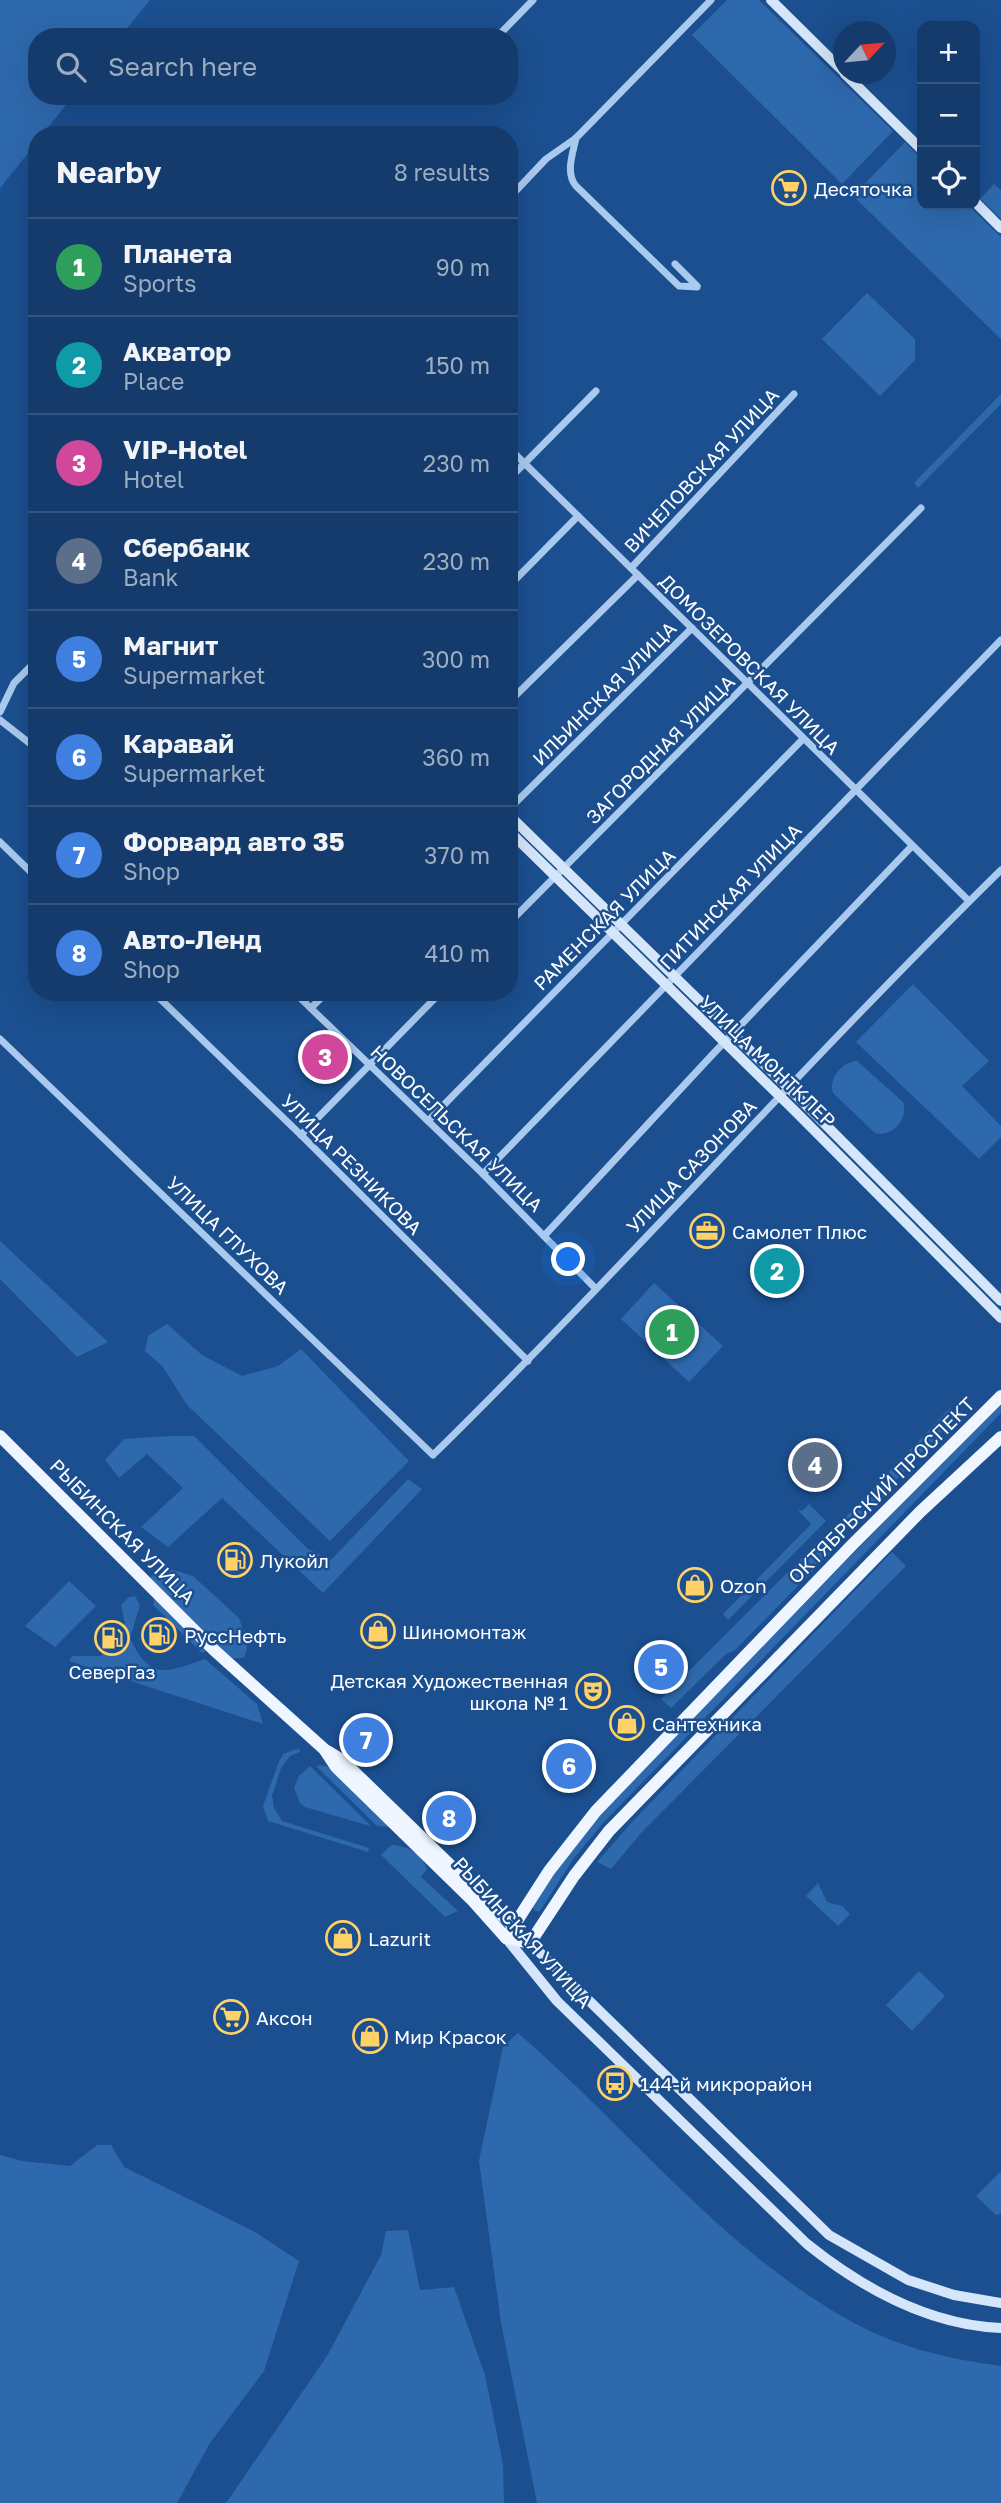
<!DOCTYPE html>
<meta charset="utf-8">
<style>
:root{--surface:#143b6b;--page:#214673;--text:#f1f3f6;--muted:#9dadc1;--line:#33557e;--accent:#bca0f2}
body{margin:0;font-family:"Golos Text",sans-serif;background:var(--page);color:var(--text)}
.controls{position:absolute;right:21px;top:21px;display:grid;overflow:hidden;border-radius:14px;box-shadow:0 7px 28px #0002}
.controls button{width:63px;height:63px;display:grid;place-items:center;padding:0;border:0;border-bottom:2px solid var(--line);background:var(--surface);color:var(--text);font:35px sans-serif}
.compass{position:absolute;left:833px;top:21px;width:63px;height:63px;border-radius:50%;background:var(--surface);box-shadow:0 7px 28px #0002;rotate:64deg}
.you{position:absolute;left:569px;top:1260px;width:24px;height:24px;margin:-18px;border:5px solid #fff;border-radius:50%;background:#1a73e8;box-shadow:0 0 0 10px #1a73e833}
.badge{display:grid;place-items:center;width:46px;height:46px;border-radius:50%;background:var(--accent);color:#fff;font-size:23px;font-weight:700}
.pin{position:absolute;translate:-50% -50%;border:4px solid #fff;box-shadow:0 2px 7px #0006}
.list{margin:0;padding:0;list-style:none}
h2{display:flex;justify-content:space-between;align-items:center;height:91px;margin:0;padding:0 28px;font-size:30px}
h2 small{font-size:23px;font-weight:400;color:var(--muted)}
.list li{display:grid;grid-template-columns:46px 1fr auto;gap:21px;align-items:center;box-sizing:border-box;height:98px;padding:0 28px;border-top:2px solid var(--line)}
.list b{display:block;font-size:26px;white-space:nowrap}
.list p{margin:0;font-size:23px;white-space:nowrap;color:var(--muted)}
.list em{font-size:23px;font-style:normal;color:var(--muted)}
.icon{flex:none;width:38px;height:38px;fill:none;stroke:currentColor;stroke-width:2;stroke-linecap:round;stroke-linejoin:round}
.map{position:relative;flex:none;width:1001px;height:2503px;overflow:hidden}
.search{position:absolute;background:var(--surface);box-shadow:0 7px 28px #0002;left:28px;top:28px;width:490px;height:77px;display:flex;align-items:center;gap:18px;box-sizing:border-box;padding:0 24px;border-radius:28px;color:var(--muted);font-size:26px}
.panel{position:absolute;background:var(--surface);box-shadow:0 7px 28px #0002;left:28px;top:126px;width:490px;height:875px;border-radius:28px}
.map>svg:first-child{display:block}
.green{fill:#2e69ad}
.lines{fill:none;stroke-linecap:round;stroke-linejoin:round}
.street{stroke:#a9c9ee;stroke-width:7}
.secondary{stroke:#d6e6fa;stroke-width:10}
.primary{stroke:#f0f6ff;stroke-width:12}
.labels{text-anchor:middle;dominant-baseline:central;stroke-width:5;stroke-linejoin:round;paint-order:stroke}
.poi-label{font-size:19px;fill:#fff;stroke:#1b4f8f;text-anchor:start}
.street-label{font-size:19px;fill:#fff;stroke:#1b4f8f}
</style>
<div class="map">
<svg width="1001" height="2503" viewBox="0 0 1001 2503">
<rect width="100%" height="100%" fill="#1b4f8f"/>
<g class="green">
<polygon points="0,0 150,0 120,37 37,37 37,96 73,96 42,135 37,135 37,142 0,188"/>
<polygon points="727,0 759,0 893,131 842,184 692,35"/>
<polygon points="905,142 922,160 922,205 968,205 1001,237 1001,339 853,196"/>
<polygon points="994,184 1001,190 1001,219 980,199"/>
<polygon points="867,293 915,339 915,360 880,396 822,339"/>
<polygon points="1001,394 1001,404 918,488 914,483"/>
<polygon points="913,984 989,1061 962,1086 1001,1126 1001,1137 979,1159 856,1042"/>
<path d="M857 1061 903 1102C909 1119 892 1138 875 1133L833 1093C828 1078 842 1062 857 1061Z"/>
<polygon points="0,1241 108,1342 77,1357 0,1279"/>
<polygon points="654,1283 723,1346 689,1382 621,1319"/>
<polygon points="167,1324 202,1355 242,1376 278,1366 301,1349 409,1461 330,1541 187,1405 163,1367 145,1351 148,1336"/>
<polygon points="1001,1402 1001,1413 603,1823 574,1858 540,1911 535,1911 533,1907 564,1857 598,1815"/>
<polygon points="950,1408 958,1415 849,1529 841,1522"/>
<polygon points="169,1436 194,1436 308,1549 331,1560 408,1479 422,1489 323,1593 222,1498 168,1547 141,1527 183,1488 147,1454 119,1478 105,1460 124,1439"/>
<polygon points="809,1504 826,1521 728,1620 723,1614 811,1524 797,1509 802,1511"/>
<polygon points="831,1529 842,1541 735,1650 726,1654 671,1708 661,1699"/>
<polygon points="892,1552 906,1566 641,1833 611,1869 597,1862 632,1822"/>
<polygon points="170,1569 193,1576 239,1618 246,1638 247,1648 244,1658 232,1658 218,1648 150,1578 153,1573"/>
<polygon points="69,1581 96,1606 55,1647 25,1626"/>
<path d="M135 1596 140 1605 130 1638C150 1682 167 1672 205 1659L257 1704 263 1724 69 1661 72 1656H101L125 1624 121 1605 129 1597Z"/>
<polygon points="155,1597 208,1650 202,1653 153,1605"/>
<polygon points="299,1748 300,1752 290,1756 281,1768 272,1796 274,1808 282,1821 369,1848 368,1852 268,1821 263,1806 278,1764 283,1754"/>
<polygon points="318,1765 329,1767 389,1827 377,1826 317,1767"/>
<polygon points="310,1766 368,1823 370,1826 305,1807 300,1803 294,1788 299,1776"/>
<path d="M394 1845C411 1848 421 1853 427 1869L421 1877 458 1911 445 1917 381 1855 390 1846Z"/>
<polygon points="818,1883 827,1902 842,1906 850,1914 838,1926 806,1896"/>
<polygon points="919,1971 945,1996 912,2031 886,2005"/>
<path d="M518 2033C627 2127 719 2246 845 2318 893 2346 947 2359 1001 2366V2503H537L501 2323 479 2161 503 2047Z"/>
<polygon points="97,2145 111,2145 124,2167 255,2232 299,2261 264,2371 210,2443 177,2503 0,2503 0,2155 22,2161 70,2166"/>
<polygon points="1001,2171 1001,2214 996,2215 976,2196"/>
<polygon points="408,2230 420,2290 454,2287 485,2375 503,2464 504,2503 226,2503 327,2356 381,2255 386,2231"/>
</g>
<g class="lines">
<g class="street">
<polyline points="497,37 533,0"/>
<path d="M576 138C573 153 565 173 576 186L679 286 697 287"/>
<polyline points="509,198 546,159 576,138 711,0"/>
<polyline points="675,264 697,286"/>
<polyline points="509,448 969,901"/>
<polyline points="509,479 596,391"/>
<polyline points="631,568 794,394"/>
<polyline points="509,586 578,516"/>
<polyline points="509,702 638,575"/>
<polyline points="0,712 14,683 37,660"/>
<polyline points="0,720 37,749"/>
<polyline points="509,809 692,628"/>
<polyline points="0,842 37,878"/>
<polyline points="509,923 921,508"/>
<polyline points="153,992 301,1135 528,1361"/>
<polyline points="294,992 483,1174 596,1289"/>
<polyline points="311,1008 327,992"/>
<path d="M0 1039 433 1455C627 1264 807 1061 1001 870"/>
<polyline points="428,1121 803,739"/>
<polyline points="301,1135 441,992"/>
<polyline points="483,1174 1001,640"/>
<polyline points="544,1236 713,1054 912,846"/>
</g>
<g class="secondary">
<polyline points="771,0 844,72"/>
<polyline points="845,74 922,150"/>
<polyline points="975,202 1001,228"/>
<polyline points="509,815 802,1101 1001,1301"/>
<polyline points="509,831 794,1110 1001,1318"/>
<path d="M506 1938 557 2001 807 2244C862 2288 929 2325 1001 2328"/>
<polyline points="530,1943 829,2235 908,2280 954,2295 1001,2303"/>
</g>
<g class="primary">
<polyline points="0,1436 214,1650 324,1749 336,1767 473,1901 506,1938"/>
<polyline points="327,1751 342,1760 517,1930"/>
<polyline points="506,1938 549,1871 596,1811 852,1545 1001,1396"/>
<polyline points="506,1938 530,1943 574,1876 609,1831 920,1512 1001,1437"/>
</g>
</g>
<defs>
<g id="supermarket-ring" transform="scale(1.75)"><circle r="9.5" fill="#1b4f8f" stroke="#ffd166" stroke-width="1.5"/><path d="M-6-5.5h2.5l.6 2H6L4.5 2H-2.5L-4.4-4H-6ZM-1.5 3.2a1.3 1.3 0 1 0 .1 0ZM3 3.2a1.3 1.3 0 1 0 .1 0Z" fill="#ffd166"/></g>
<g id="office-ring" transform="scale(1.75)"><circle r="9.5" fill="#1b4f8f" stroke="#ffd166" stroke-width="1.5"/><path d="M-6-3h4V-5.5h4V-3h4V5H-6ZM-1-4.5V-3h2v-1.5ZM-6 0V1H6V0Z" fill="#ffd166"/></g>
<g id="fuel-ring" transform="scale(1.75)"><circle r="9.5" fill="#1b4f8f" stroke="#ffd166" stroke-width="1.5"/><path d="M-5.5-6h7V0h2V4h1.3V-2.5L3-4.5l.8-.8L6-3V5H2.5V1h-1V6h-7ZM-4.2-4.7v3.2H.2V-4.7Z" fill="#ffd166"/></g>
<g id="shop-ring" transform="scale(1.75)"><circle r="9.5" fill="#1b4f8f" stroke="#ffd166" stroke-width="1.5"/><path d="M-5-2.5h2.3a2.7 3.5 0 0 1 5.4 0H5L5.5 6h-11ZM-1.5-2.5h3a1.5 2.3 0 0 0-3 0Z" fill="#ffd166"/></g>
<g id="theatre-ring" transform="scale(1.75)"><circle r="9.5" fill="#1b4f8f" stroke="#ffd166" stroke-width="1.5"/><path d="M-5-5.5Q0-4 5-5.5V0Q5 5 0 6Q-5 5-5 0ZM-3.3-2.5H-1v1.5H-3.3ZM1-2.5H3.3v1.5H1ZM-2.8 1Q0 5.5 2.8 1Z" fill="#ffd166"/></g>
<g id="bus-ring" transform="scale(1.75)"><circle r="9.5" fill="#1b4f8f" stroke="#ffd166" stroke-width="1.5"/><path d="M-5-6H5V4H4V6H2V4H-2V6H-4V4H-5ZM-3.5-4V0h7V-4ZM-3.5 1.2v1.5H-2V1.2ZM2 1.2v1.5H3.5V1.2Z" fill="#ffd166"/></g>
</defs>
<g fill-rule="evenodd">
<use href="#supermarket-ring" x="789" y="188"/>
<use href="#office-ring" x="707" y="1231"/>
<use href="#fuel-ring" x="235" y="1560"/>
<use href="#shop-ring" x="695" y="1585"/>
<use href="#shop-ring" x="378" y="1631"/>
<use href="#fuel-ring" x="159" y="1635"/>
<use href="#fuel-ring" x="112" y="1638"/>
<use href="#theatre-ring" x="593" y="1691"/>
<use href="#shop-ring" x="627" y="1723"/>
<use href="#shop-ring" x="343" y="1938"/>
<use href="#supermarket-ring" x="231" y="2017"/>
<use href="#shop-ring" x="370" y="2036"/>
<use href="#bus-ring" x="615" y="2083"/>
</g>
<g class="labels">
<g class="poi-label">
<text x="814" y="188">Десяточка</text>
<text x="732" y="1231">Самолет Плюс</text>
<text x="260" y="1560">Лукойл</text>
<text x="720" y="1585">Ozon</text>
<text x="402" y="1631">Шиномонтаж</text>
<text x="184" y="1635">РуссНефть</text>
<text x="112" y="1671" text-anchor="middle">СеверГаз</text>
<text x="568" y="1680" text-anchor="end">Детская Художественная<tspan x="568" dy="22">школа № 1</tspan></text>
<text x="652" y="1723">Сантехника</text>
<text x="368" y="1938">Lazurit</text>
<text x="256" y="2017">Аксон</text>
<text x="394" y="2036">Мир Красок</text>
<text x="640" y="2083">144-й микрорайон</text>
</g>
<g class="street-label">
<text transform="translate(701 470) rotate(-47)">ВИЧЕЛОВСКАЯ УЛИЦА</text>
<text transform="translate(750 664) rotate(45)">ДОМОЗЕРОВСКАЯ УЛИЦА</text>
<text transform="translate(604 693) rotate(-45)">ИЛЬИНСКАЯ УЛИЦА</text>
<text transform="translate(660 749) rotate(-45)">ЗАГОРОДНАЯ УЛИЦА</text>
<text transform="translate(730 896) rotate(-46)">ПИТИНСКАЯ УЛИЦА</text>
<text transform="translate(604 919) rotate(-45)">РАМЕНСКАЯ УЛИЦА</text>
<text transform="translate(768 1061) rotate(44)">УЛИЦА МОНТКЛЕР</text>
<text transform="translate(457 1128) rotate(44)">НОВОСЕЛЬСКАЯ УЛИЦА</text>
<text transform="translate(352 1164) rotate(45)">УЛИЦА РЕЗНИКОВА</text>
<text transform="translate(691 1166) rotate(-46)">УЛИЦА САЗОНОВА</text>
<text transform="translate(228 1235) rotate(44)">УЛИЦА ГЛУХОВА</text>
<text transform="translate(881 1490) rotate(-45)">ОКТЯБРЬСКИЙ ПРОСПЕКТ</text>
<text transform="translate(123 1531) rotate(45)">РЫБИНСКАЯ УЛИЦА</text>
<text transform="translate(523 1932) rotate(48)">РЫБИНСКАЯ УЛИЦА</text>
</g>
</g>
</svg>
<div class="controls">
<button>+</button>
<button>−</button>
<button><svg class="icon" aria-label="locate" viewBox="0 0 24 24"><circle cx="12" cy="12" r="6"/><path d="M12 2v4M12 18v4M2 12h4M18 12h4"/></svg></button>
</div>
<svg class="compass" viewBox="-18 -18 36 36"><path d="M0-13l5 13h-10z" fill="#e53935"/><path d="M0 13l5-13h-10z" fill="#9dadc1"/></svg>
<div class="you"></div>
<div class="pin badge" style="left:672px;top:1332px;background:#2e9e5b">1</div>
<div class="pin badge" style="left:777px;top:1271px;background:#0f9aa8">2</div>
<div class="pin badge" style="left:325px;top:1057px;background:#d1479c">3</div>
<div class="pin badge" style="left:815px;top:1465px;background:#5c6f8a">4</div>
<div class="pin badge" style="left:661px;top:1667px;background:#3f7fe0">5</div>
<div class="pin badge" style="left:569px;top:1766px;background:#3f7fe0">6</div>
<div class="pin badge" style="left:366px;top:1740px;background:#3f7fe0">7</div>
<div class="pin badge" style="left:449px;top:1818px;background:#3f7fe0">8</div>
<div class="search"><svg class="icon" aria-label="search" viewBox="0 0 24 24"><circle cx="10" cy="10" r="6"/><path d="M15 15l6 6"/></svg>Search here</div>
<section class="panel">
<h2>Nearby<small>8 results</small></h2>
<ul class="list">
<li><span class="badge" style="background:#2e9e5b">1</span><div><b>Планета</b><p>Sports</p></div><em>90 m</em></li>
<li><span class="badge" style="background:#0f9aa8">2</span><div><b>Акватор</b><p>Place</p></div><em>150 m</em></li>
<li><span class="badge" style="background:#d1479c">3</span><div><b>VIP-Hotel</b><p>Hotel</p></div><em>230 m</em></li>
<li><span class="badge" style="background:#5c6f8a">4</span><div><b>Сбербанк</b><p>Bank</p></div><em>230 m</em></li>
<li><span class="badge" style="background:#3f7fe0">5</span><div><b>Магнит</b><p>Supermarket</p></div><em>300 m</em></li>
<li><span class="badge" style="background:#3f7fe0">6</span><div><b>Каравай</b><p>Supermarket</p></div><em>360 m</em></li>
<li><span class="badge" style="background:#3f7fe0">7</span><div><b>Форвард авто 35</b><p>Shop</p></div><em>370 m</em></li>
<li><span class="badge" style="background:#3f7fe0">8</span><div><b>Авто-Ленд</b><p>Shop</p></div><em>410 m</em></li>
</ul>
</section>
</div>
